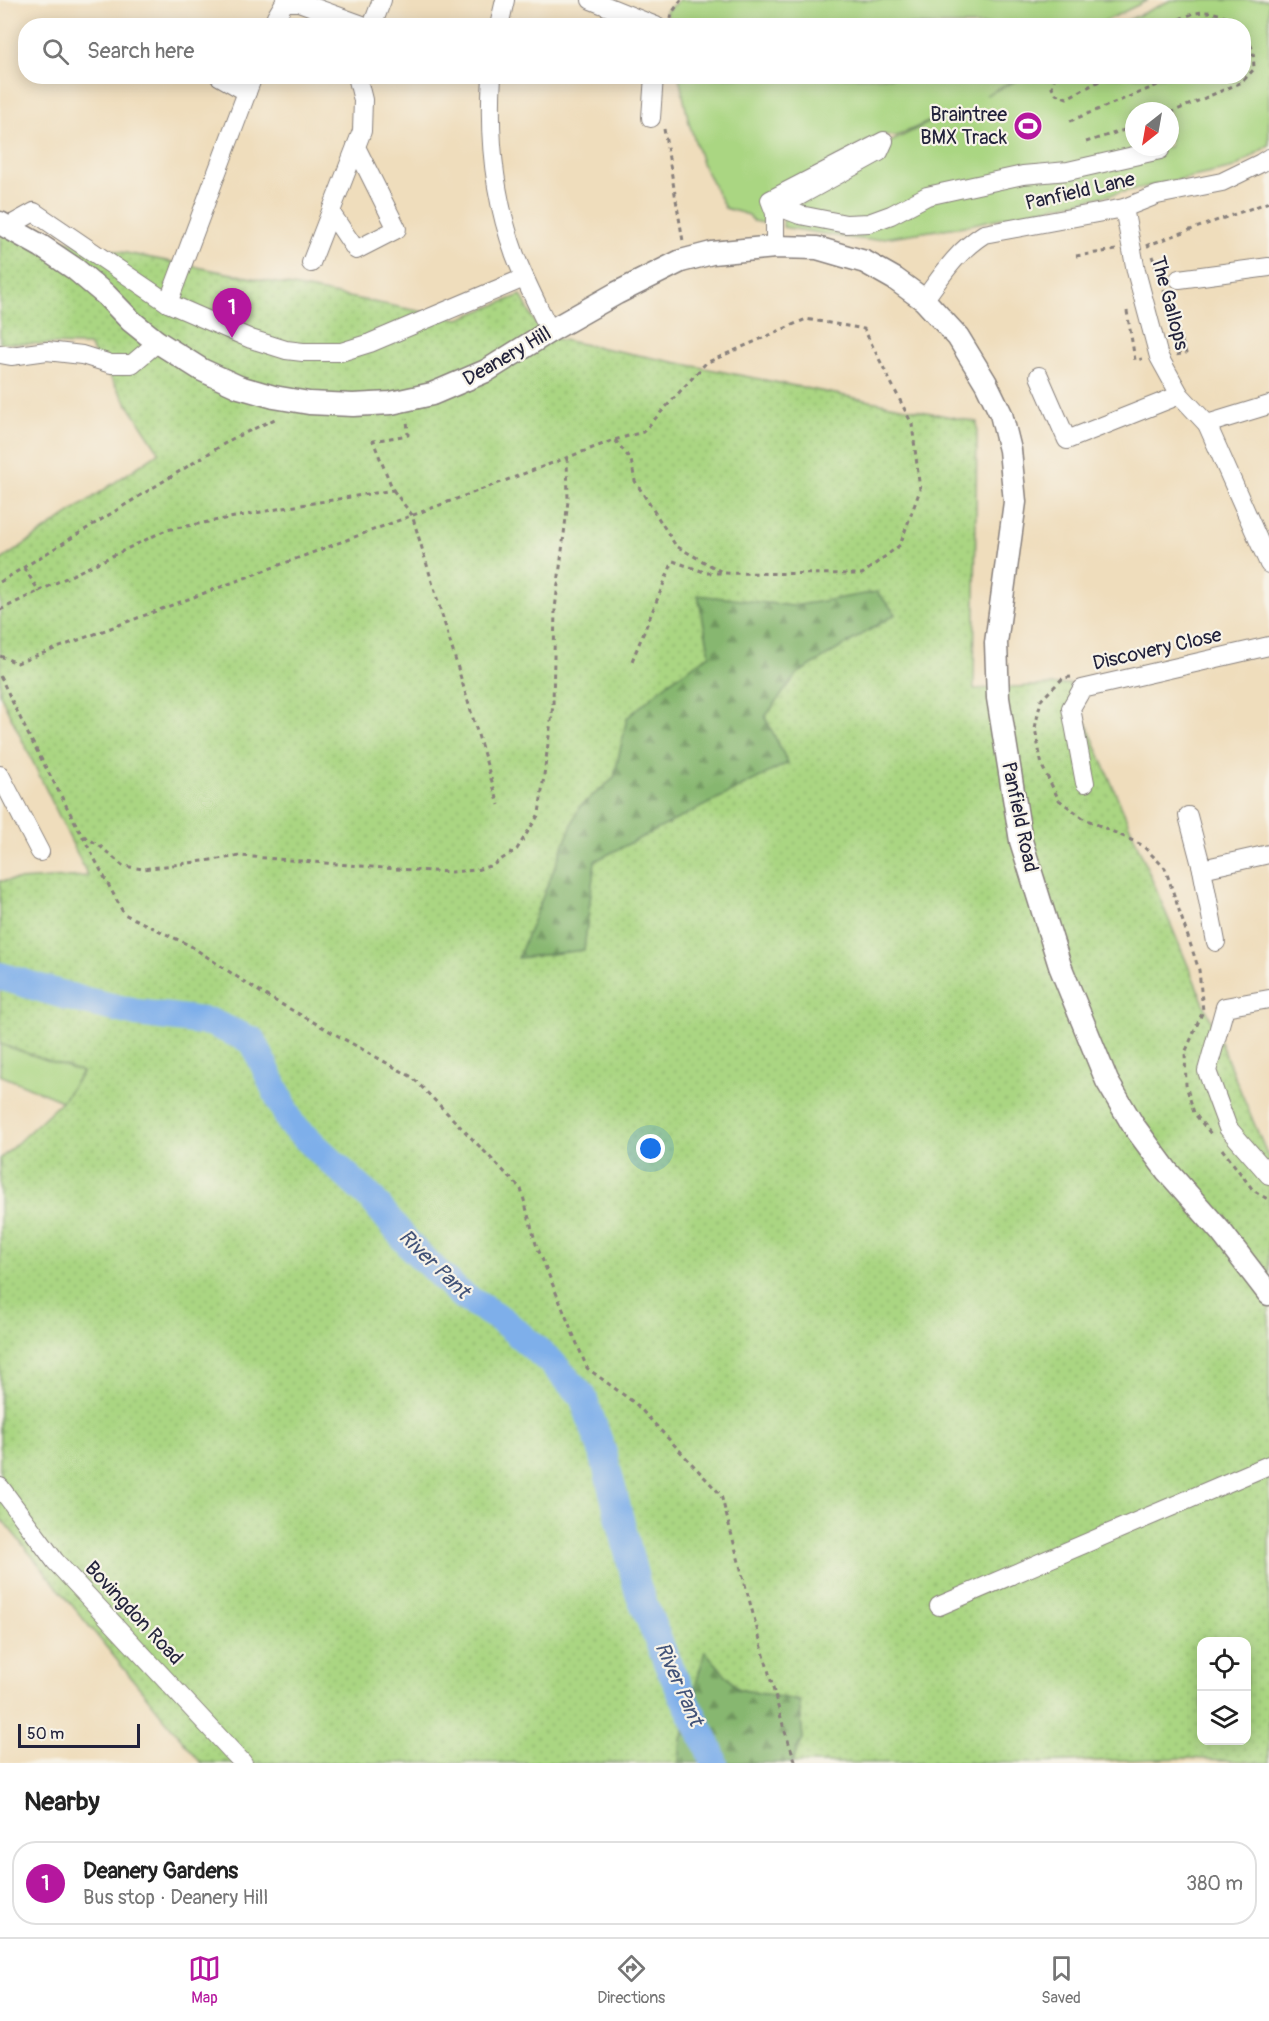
<!DOCTYPE html>
<meta charset="utf-8">
<style>
:root{--surface:#fff;--page:#f6f6f6;--text:#222;--muted:#767676;--line:#e0e0e0;--accent:#b5179e}
body{margin:0;font-family:Pangolin,sans-serif;background:var(--page);color:var(--text)}
.controls{position:absolute;right:18px;bottom:18px;display:grid;overflow:hidden;border-radius:12px;box-shadow:0 3px 15px #0003}
.controls button{width:54px;height:54px;display:grid;place-items:center;padding:0;border:0;border-bottom:2px solid var(--line);background:var(--surface);color:var(--text);font:30px sans-serif}
.compass{position:absolute;left:1125px;top:102px;width:54px;height:54px;border-radius:50%;background:var(--surface);box-shadow:0 3px 15px #0003;rotate:211deg}
.scale{position:absolute;left:18px;bottom:15px;width:122px;box-sizing:border-box;padding-left:6px;border:3px solid #22223b;border-top:0;font-size:16px;line-height:21px;white-space:nowrap;color:#22223b;-webkit-text-stroke:4px #f7f3e8;paint-order:stroke}
.you{position:absolute;left:651px;top:1149px;width:21px;height:21px;margin:-15px;border:4px solid #fff;border-radius:50%;background:#1a73e8;box-shadow:0 0 0 9px #1a73e833}
.badge{display:grid;place-items:center;width:39px;height:39px;border-radius:50%;background:var(--accent);color:#fff;font-size:20px;font-weight:700}
.pin{position:absolute;translate:-50% -50px;filter:drop-shadow(0 2px 3px #0008)}
.pin::after{content:'';position:absolute;top:32px;width:21px;height:18px;background:inherit;clip-path:polygon(0 0,100% 0,50% 100%)}
.list{margin:0;padding:0;list-style:none}
h2{display:flex;justify-content:space-between;align-items:center;height:78px;margin:0;padding:0 24px;font-size:26px}
h2 small{font-size:20px;font-weight:400;color:var(--muted)}
.list li{display:grid;grid-template-columns:39px 1fr auto;gap:18px;align-items:center;box-sizing:border-box;height:84px;margin:0 12px 12px;padding:0 12px;border:2px solid var(--line);border-radius:24px}
.list b{display:block;font-size:22px;white-space:nowrap}
.list p{margin:0;font-size:20px;white-space:nowrap;color:var(--muted)}
.list em{font-size:20px;font-style:normal;color:var(--muted)}
.icon{flex:none;width:33px;height:33px;fill:none;stroke:currentColor;stroke-width:2;stroke-linecap:round;stroke-linejoin:round}
.map{position:relative;flex:none;width:1269px;height:1763px;overflow:hidden}
.search{position:absolute;background:var(--surface);box-shadow:0 3px 15px #0003;left:18px;right:18px;top:18px;height:66px;display:flex;align-items:center;gap:15px;box-sizing:border-box;padding:0 21px;border-radius:24px;color:var(--muted);font-size:22px}
.sheet{height:174px;background:var(--surface)}
nav{display:flex;justify-content:space-around;align-items:center;box-sizing:border-box;height:84px;border-top:2px solid var(--line);background:var(--surface);font-size:16px;color:var(--muted)}
nav a{display:grid;justify-items:center;gap:3px}
nav .on{color:var(--accent)}
.map>svg:first-child{display:block}
.grass{fill:url(#grass-dots);stroke:#667c5e;stroke-width:1.5;fill-rule:evenodd}
.forest{fill:url(#forest-firs);stroke:#546c56;stroke-width:1.5}
.park{fill:#aad682;stroke:#667c5e;stroke-width:1.5;fill-rule:evenodd}
.lines{fill:none;stroke-linecap:round;stroke-linejoin:round}
.river{stroke:#7eafea;stroke-width:28}
.minor-casing{stroke:#88807c;stroke-width:20}
.major-casing{stroke:#88807c;stroke-width:25}
.path{stroke:#88807c;stroke-width:3;stroke-dasharray:4.5 4.5;stroke-linecap:butt}
.minor{stroke:#fff;stroke-width:18}
.major{stroke:#fff;stroke-width:22}
.labels{text-anchor:middle;dominant-baseline:central;stroke-width:4.5;stroke-linejoin:round;paint-order:stroke}
.poi-label{font-size:20px;fill:#22223b;stroke:#f7f3e8;text-anchor:end}
.street-label{font-size:20px;fill:#22223b;stroke:#f7f3e8}
.water-label{font-size:21px;font-style:italic;fill:#425378;stroke:#f7f3e8}
</style>
<div class="map">
<svg width="1269" height="1763" viewBox="0 0 1269 1763">
<defs>
<pattern id="grass-dots" width="8" height="8" patternUnits="userSpaceOnUse" patternTransform="scale(1.5)"><rect width="8" height="8" fill="#aad682"/><path d="M2 2h.1M6 6h.1" fill="none" stroke="#92b771" stroke-width="1.8" stroke-linecap="round"/></pattern>
<pattern id="forest-firs" width="22" height="20" patternUnits="userSpaceOnUse" patternTransform="scale(1.5)"><rect width="22" height="20" fill="#87b770"/><path d="M5 1l3.5 6h-7zM16 11l3.5 6h-7z" fill="#6e945d"/></pattern>
</defs>
<rect width="100%" height="100%" fill="#f7f3e8"/>
<filter id="ink" filterUnits="userSpaceOnUse"><feTurbulence type="fractalNoise" baseFrequency=".0167" numOctaves="2"/><feDisplacementMap in="SourceGraphic" scale="12" xChannelSelector="R" yChannelSelector="G"/><feConvolveMatrix kernelMatrix="1 2 1 2 8 2 1 2 1" color-interpolation-filters="sRGB"/></filter>
<filter id="wash" filterUnits="userSpaceOnUse"><feTurbulence type="fractalNoise" baseFrequency=".008" numOctaves="4" result="noise"/><feDisplacementMap in="SourceGraphic" scale="24" xChannelSelector="R" yChannelSelector="G"/><feGaussianBlur stdDeviation="1.35" result="paint"/><feColorMatrix in="noise" values="0 0 0 0 0 0 0 0 0 0 0 0 0 0 0 0 0 1.4 0 .05"/><feComposite in="paint" operator="in"/></filter>
<g filter="url(#wash)">
<rect width="100%" height="100%" fill="#efddbc"/>
<path class="grass" d="M0 228 459 319 521 295 538 329 532 334 977 422 974 689 1070 684 1269 1159V1763L1187 1758 1034 1763H791L803 1738 799 1701 738 1689 681 1739 679 1763H201L0 1517V1159L62 1101 82 1073 0 1044V881L88 876 0 694V561L159 452 89 345 0 343ZM1202 1642H1246V1740H1202Z"/>
<g class="forest">
<polygon points="877,592 896,614 797,674 765,717 788,763 595,861 584,950 518,958 579,807 614,778 627,718 670,681 710,655 698,595 793,606"/>
<polygon points="705,1651 738,1689 799,1701 803,1739 791,1763 679,1763 681,1739"/>
</g>
<g class="park">
<polygon points="679,0 1148,0 1097,25 669,25 666,11"/>
<path d="M1171 0H1269V145L1234 168 964 226 870 240 848 238 783 227 784 213 882 159 890 142 944 115 897 136 879 135 763 199 770 224 753 221 749 215 725 208 702 163 689 123 679 77H1020L986 95 1024 77 1244 76V26L1118 25ZM1134 111H1170V147H1134Z"/>
<polygon points="0,1044 82,1072 62,1101 0,1075"/>
</g>
<g class="lines">
<polyline class="river" points="0,976 77,999 137,1013 210,1022 253,1041 291,1124 373,1200 411,1247 460,1294 502,1320 551,1362 583,1397 603,1453 638,1590 669,1667 708,1746 714,1763"/>
</g>
</g>
<g filter="url(#ink)">
<g class="lines">
<g class="minor-casing">
<g id="minor">
<polyline points="591,0 656,26"/>
<polyline points="286,2 299,2 365,26"/>
<polyline points="273,26 276,17 286,0"/>
<polyline points="372,26 382,0"/>
<polyline points="499,26 505,0"/>
<polyline points="219,76 247,92"/>
<path d="M492 76C488 137 494 198 515 255 525 281 538 306 550 331"/>
<polyline points="651,118 654,76"/>
<polyline points="779,207 800,215 846,224 869,223 891,215 927,196 1023,175 1068,171 1160,150"/>
<polyline points="1124,208 1136,271 1159,357 1180,395 1207,424 1269,564"/>
<polyline points="331,213 356,250 397,229 356,147"/>
<polyline points="9,226 34,212 168,303 251,339 286,350 303,352 341,352 370,343 524,278"/>
<polyline points="775,247 775,213 770,200 884,141 879,152 779,207 776,212"/>
<polyline points="311,263 362,131 363,100 357,76"/>
<polyline points="1179,279 1269,267"/>
<path d="M924 300C943 274 956 252 984 234L1124 208 1157 195 1222 182 1261 163 1269 158"/>
<polyline points="168,303 253,76"/>
<polyline points="0,354 11,356 47,351 82,355 111,364 132,364 152,347 156,341"/>
<polyline points="1039,376 1067,440 1180,395"/>
<polyline points="1207,424 1269,405"/>
<polyline points="0,775 40,852"/>
<polyline points="1085,783 1071,708 1082,689 1269,646"/>
<polyline points="1188,816 1202,869 1216,942"/>
<polyline points="1202,869 1269,854"/>
<polyline points="1269,999 1225,1007 1207,1071 1228,1128 1269,1175"/>
<polyline points="0,1487 55,1561 243,1763"/>
<polyline points="939,1606 1269,1465"/>
</g>
</g>
<g class="major-casing">
<polyline id="major" points="0,223 41,246 75,269 106,295 131,321 156,341 202,370 239,387 274,397 309,403 353,405 391,403 432,394 486,371 550,331 617,293 681,261 712,253 775,247 817,248 865,262 895,279 924,300 958,337 986,383 1001,414 1010,450 1015,502 996,643 998,698 1021,841 1060,966 1107,1081 1133,1125 1167,1171 1222,1233 1269,1294"/>
</g>
<g class="path">
<polyline points="671,19 672,13 681,0"/>
<path d="M1163 26C1197 12 1207 3 1240 26"/>
<polyline points="1055,76 1052,87 1056,94 1067,98 1109,76"/>
<polyline points="1170,113 1242,82 1254,69 1253,50 1244,31"/>
<polyline points="1070,121 1180,76"/>
<polyline points="664,129 683,241"/>
<polyline points="1086,142 1134,127"/>
<polyline points="1149,247 1148,245 1269,202"/>
<polyline points="1076,256 1116,250"/>
<polyline points="1152,256 1186,353 1175,355"/>
<polyline points="1127,311 1135,360 1142,359"/>
<polyline points="615,440 631,460 635,481 676,546 722,572"/>
<polyline points="393,490 412,515 499,805"/>
<polyline points="24,568 39,591 166,530 277,509 393,490 373,441 408,435 407,418"/>
<polyline points="0,582 232,439 277,418"/>
<polyline points="0,610 39,591"/>
<polyline points="0,656 17,663 614,440 643,432 706,363 806,319 864,329 912,424 920,490 900,545 862,574 707,573 673,561 632,661"/>
<polyline points="0,676 28,734 124,914 189,945 263,994 412,1077 521,1189 536,1244 587,1368 636,1404 721,1495 784,1729 796,1763"/>
<polyline points="1071,677 1063,678 1041,700 1035,728 1042,766 1059,800 1083,818 1142,845 1165,868 1199,970 1203,1011 1185,1053 1186,1085 1194,1113 1211,1134"/>
<polyline points="84,836 100,846 123,866 143,869 241,856 396,869 451,872 476,870 493,865 517,849 539,814 553,705 555,609 568,501 567,457"/>
<polyline points="1222,1149 1253,1190 1269,1200"/>
</g>
<use href="#minor" class="minor"/>
<use href="#major" class="major"/>
</g>
</g>
<defs>
<g id="stadium-disc" transform="scale(1.5)"><circle r="9.5" fill="#b5179e" stroke="#f7f3e8"/><path d="M0-5a6.5 5 0 1 0 0 10a6.5 5 0 1 0 0-10ZM-3.5-1.8h7v3.6h-7Z" fill="#fff"/></g>
</defs>
<g fill-rule="evenodd">
<use href="#stadium-disc" x="1028" y="126"/>
</g>
<g class="labels">
<g class="poi-label">
<text x="1007" y="114">Braintree<tspan x="1007" dy="23">BMX Track</tspan></text>
</g>
<g class="street-label">
<text transform="translate(1080 191) rotate(-13)">Panfield Lane</text>
<text transform="translate(1170 303) rotate(75)">The Gallops</text>
<text transform="translate(507 356) rotate(-30)">Deanery Hill</text>
<text transform="translate(1157 649) rotate(-13)">Discovery Close</text>
<text transform="translate(1020 817) rotate(78)">Panfield Road</text>
<text transform="translate(134 1613) rotate(47)">Bovingdon Road</text>
</g>
<g class="water-label">
<text transform="translate(434 1264) rotate(44)">River Pant</text>
<text transform="translate(679 1684) rotate(66)">River Pant</text>
</g>
</g>
</svg>
<div class="controls">
<button><svg class="icon" aria-label="locate" viewBox="0 0 24 24"><circle cx="12" cy="12" r="6"/><path d="M12 2v4M12 18v4M2 12h4M18 12h4"/></svg></button>
<button><svg class="icon" aria-label="layers" viewBox="0 0 24 24"><path d="M12 4l9 5-9 5-9-5zM3 14l9 5 9-5"/></svg></button>
</div>
<svg class="compass" viewBox="-18 -18 36 36"><path d="M0-13l5 13h-10z" fill="#e53935"/><path d="M0 13l5-13h-10z" fill="#767676"/></svg>
<div class="scale">50 m</div>
<div class="you"></div>
<div class="pin badge" style="left:232px;top:338px">1</div>
<div class="search"><svg class="icon" aria-label="search" viewBox="0 0 24 24"><circle cx="10" cy="10" r="6"/><path d="M15 15l6 6"/></svg>Search here</div>
</div>
<section class="sheet">
<h2>Nearby<small></small></h2>
<ul class="list">
<li><span class="badge">1</span><div><b>Deanery Gardens</b><p>Bus stop · Deanery Hill</p></div><em>380 m</em></li>
</ul>
</section>
<nav>
<a class="on"><svg class="icon" aria-label="map" viewBox="0 0 24 24"><path d="M3 6l6-2 6 2 6-2v14l-6 2-6-2-6 2zM9 4v14M15 6v14"/></svg>Map</a>
<a><svg class="icon" aria-label="directions" viewBox="0 0 24 24"><path d="M12 3l9 9-9 9-9-9zM9 14v-3h6M13 9l2 2-2 2"/></svg>Directions</a>
<a><svg class="icon" aria-label="saved" viewBox="0 0 24 24"><path d="M7 4h10v16l-5-4-5 4z"/></svg>Saved</a>
</nav>
